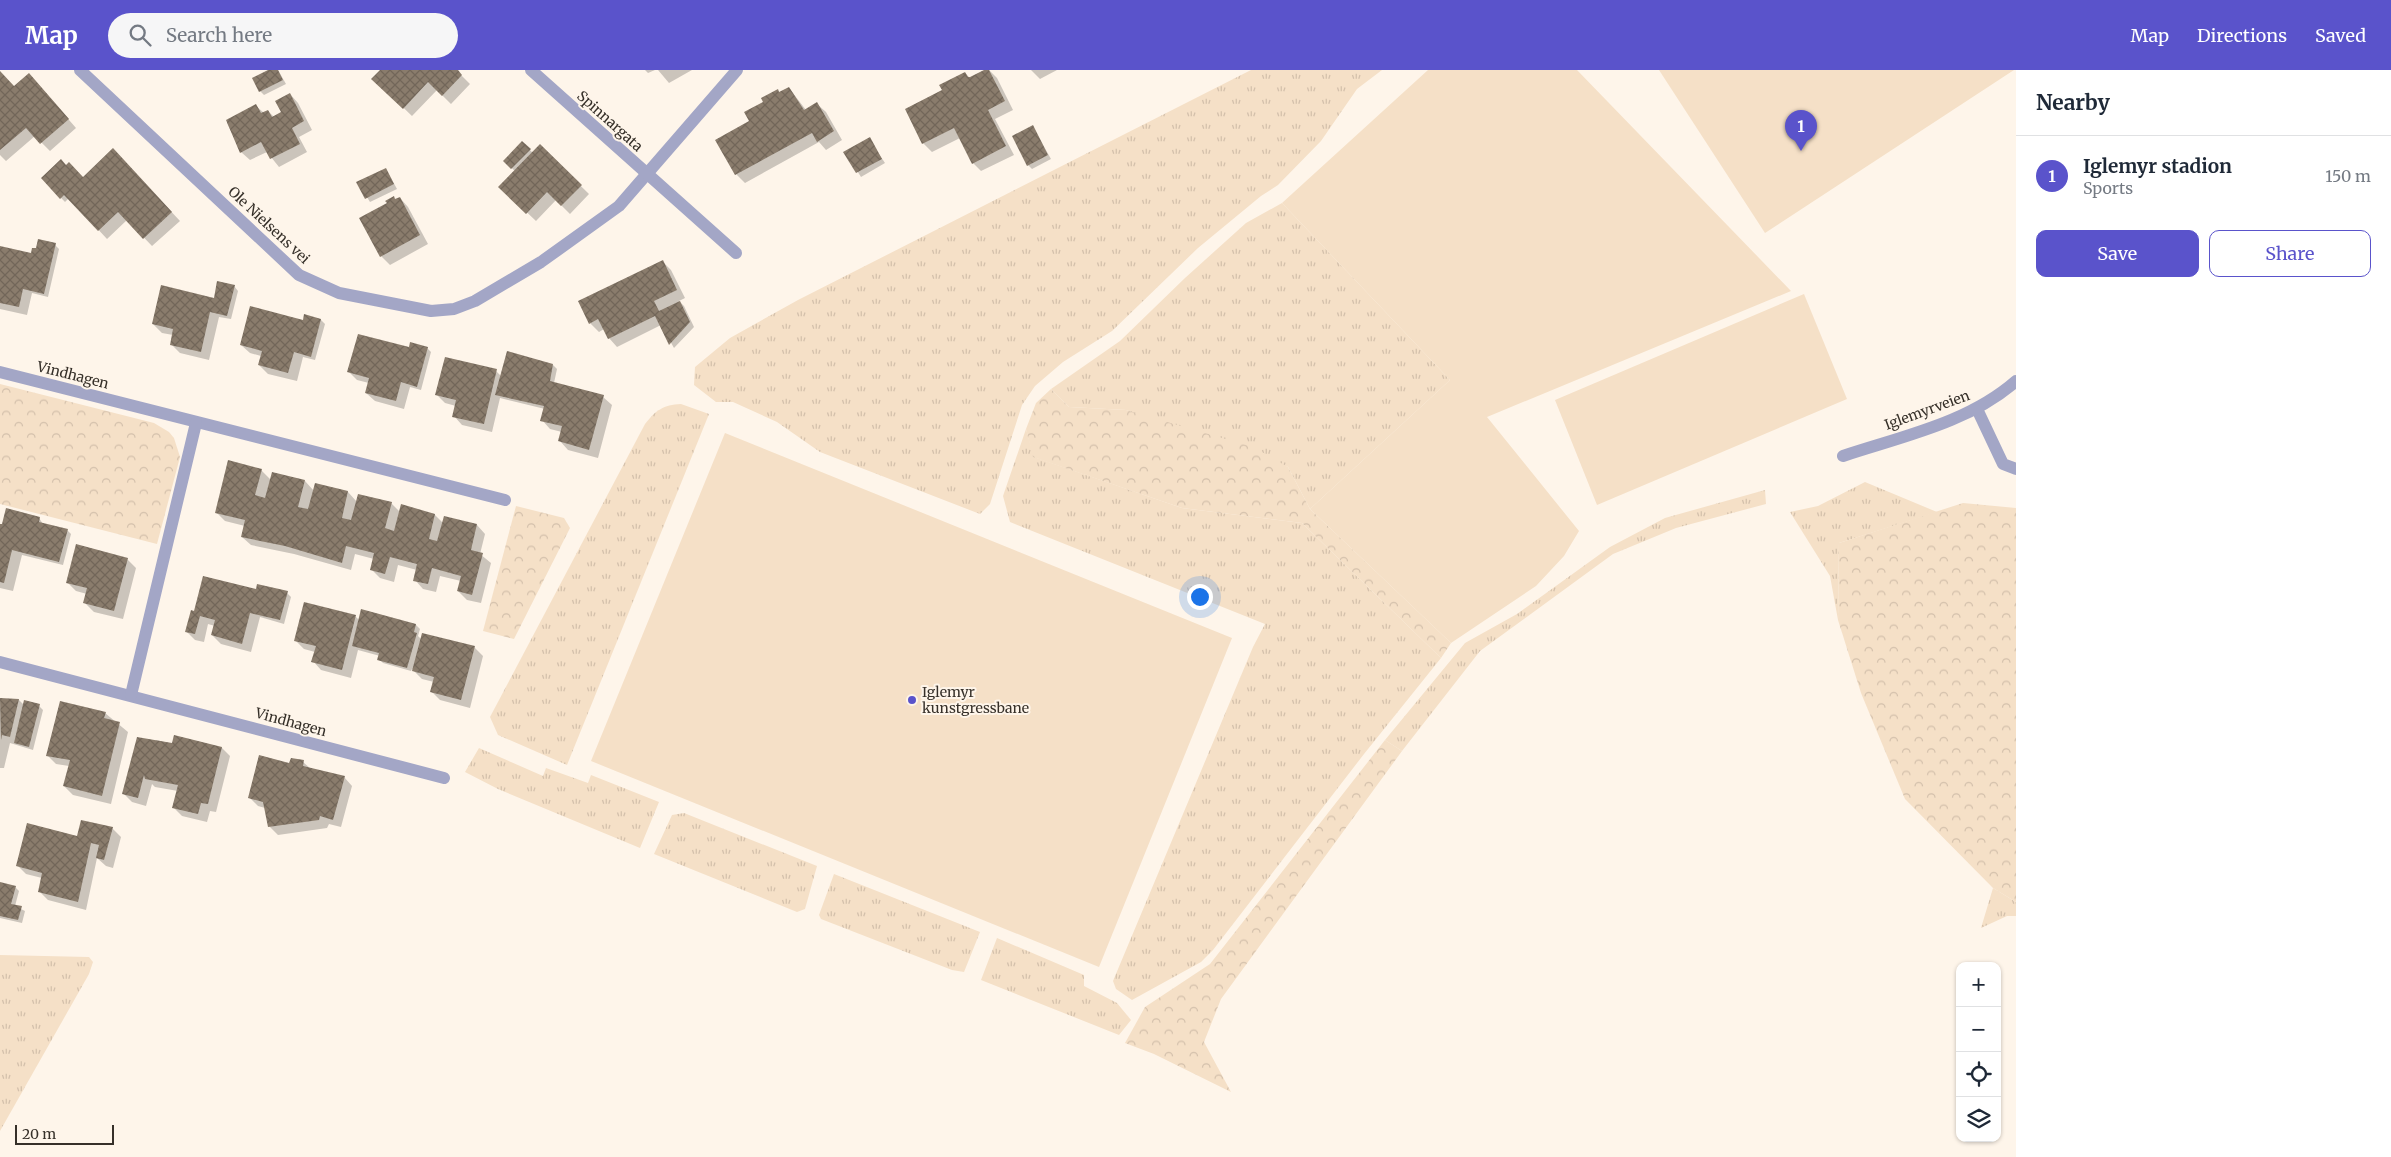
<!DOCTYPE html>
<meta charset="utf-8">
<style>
:root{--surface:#fff;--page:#f6f6f7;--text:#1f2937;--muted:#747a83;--line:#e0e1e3;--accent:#5a53cb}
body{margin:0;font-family:Merriweather,serif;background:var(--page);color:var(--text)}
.controls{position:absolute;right:15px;bottom:15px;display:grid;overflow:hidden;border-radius:10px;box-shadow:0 1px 4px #0004}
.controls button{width:45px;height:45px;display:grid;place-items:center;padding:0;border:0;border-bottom:1px solid var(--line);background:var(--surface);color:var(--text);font:25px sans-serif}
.scale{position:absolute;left:15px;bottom:12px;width:99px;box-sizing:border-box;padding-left:5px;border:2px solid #363029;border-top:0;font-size:14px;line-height:18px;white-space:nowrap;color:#363029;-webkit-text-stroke:4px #fef5ea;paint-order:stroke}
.you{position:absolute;left:1199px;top:526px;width:18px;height:18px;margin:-12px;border:4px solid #fff;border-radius:50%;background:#1a73e8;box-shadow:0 0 0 8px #1a73e833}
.badge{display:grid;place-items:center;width:32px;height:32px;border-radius:50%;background:var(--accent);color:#fff;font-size:16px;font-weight:700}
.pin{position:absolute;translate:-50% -41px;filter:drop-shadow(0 1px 2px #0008)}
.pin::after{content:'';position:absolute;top:26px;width:18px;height:15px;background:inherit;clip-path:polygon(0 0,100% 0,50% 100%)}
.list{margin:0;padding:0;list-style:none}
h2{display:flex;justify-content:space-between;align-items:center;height:65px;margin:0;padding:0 20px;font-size:21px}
h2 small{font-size:16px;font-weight:400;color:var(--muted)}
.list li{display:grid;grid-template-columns:32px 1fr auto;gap:15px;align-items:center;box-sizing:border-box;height:80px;padding:0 20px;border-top:1px solid var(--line)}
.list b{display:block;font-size:19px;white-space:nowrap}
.list p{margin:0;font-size:16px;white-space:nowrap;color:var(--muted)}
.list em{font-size:16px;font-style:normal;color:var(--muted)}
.actions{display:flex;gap:10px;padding:15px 20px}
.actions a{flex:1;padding:11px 0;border:1px solid var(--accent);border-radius:10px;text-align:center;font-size:18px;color:var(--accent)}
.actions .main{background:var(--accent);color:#fff}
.icon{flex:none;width:28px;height:28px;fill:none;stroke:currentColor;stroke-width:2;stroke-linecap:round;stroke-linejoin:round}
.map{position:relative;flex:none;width:2016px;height:1087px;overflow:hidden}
header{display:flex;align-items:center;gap:30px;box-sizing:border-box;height:70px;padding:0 25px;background:var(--accent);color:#fff}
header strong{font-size:24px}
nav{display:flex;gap:28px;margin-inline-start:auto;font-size:18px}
.search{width:350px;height:45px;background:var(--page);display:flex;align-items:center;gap:12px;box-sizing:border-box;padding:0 18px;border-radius:28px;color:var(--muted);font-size:19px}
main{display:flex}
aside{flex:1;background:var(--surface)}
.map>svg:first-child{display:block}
.grass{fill:url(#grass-tufts)}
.forest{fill:url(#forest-crowns)}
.garden{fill:#f5e0c7}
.shadow{fill:#0003}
.building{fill:url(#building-cross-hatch)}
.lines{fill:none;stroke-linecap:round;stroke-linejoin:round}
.minor{stroke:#a3a6c6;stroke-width:12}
.poi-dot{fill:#5a53cb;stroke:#fef5ea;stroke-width:2}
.labels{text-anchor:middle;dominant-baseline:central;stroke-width:4;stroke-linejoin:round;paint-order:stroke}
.street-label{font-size:14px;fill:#363029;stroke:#fef5ea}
.poi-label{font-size:14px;fill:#363029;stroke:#fef5ea;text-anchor:start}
</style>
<header>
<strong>Map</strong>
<div class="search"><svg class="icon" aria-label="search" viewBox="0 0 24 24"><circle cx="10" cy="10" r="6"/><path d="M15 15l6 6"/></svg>Search here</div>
<nav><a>Map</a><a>Directions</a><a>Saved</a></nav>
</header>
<main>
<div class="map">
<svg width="2016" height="1087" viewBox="0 0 2016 1087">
<defs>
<pattern id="grass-tufts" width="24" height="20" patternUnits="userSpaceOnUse" patternTransform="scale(1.25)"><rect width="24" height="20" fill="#f5e0c7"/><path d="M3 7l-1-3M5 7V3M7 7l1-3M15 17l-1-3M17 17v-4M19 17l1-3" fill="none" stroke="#d3c0ab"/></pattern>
<pattern id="forest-crowns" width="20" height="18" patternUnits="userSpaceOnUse" patternTransform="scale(1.25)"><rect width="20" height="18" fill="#f5e0c7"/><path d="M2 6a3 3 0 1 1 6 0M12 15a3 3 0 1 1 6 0" fill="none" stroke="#d3c0ab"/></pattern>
<pattern id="building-cross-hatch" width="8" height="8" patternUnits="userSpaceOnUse" patternTransform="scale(1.25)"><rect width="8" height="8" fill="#8a7c6c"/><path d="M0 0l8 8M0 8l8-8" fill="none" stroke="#726659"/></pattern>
</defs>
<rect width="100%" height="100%" fill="#fef5ea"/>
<g class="grass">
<polygon points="1251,0 1382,0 1357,19 1321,71 1278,115 1261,126 1198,178 1112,261 1063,292 1035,316 1022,335 990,434 980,444 820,382 777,352 733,332 716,332 694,315 695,297 730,268 798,230"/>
<polygon points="1282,133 1450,310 1310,439 1288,397 1126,340 1069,337 1051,319 1120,271 1185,208 1246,153"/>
<path d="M681 334 709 344 567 695 498 665 490 647 645 354C656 340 663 335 681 334Z"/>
<polygon points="1026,359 1034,387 1182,438 1302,453 1441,588 1364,684 1213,880 1201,892 1132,930 1116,919 1113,911 1253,577 1265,554 1010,452 1003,426"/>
<polygon points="1865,412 1937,442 1839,473 1838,550 1830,506 1790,442 1818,436"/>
<polygon points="1765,420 1766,434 1676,458 1613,484 1480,581 1402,681 1385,670 1465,573 1517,544 1610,477 1665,448"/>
<polygon points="479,678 543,706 546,698 588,713 591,705 659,732 640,778 498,719 465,702"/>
<polygon points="684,743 817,796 805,839 797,842 654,784 672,745"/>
<polygon points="834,804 980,862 964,902 952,900 821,849 819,845"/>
<polygon points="1993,818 2016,832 2016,846 2007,846 1981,858"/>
<polygon points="997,868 1084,905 1084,916 1117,933 1131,950 1119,965 981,910"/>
<polygon points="0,885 89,887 93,892 89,904 0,1061"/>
</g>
<g class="forest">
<polygon points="0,314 154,353 169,362 174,368 180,387 157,474 0,434"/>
<polygon points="1051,319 1069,337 1126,340 1253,377 1288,397 1310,439 1451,573 1441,588 1302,453 1182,438 1033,387 1026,359 1036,333"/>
<polygon points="1963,433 2016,438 2016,832 1993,818 1905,729 1861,623 1838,550 1839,473"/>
<polygon points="516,436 564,448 570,458 514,569 483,561"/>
<polygon points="1385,670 1402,681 1221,929 1204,972 1231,1022 1154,984 1125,973 1145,937 1210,894"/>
</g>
<g class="garden">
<polygon points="1428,0 1577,0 1791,221 1487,347 1579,461 1564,486 1536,516 1451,573 1310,439 1450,310 1282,133"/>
<polygon points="1659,0 2014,0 1765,163"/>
<polygon points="1804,224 1847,329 1597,435 1555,330"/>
<polygon points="725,363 1232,568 1099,897 591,691"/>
</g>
<g class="shadow">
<polygon points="270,0 278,0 286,14 264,25 260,21"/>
<polygon points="381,0 456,0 470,14 451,34 437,20 412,46 382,17"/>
<polygon points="645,0 655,0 648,3"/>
<polygon points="658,0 692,0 669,13"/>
<polygon points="989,0 997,8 1013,40 995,49 1014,85 981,101 973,93 960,68 932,82 923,73 906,39 943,20 965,3 970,8"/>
<polygon points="1031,0 1057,0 1040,9"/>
<polygon points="0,3 14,17 37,13 76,58 50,81 35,66 6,91 0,85"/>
<polygon points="789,18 806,40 817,34 826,42 842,70 826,80 819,72 745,113 736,104 717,71 751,51 780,23"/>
<polygon points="290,24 298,33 312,60 299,67 307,82 279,97 267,82 250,90 241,82 227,53 256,36 264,43 268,41 274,47 282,42"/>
<polygon points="1033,57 1051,89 1032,99 1028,95"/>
<polygon points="869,69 885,93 861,107 845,82"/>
<polygon points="522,72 533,83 540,76 589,124 570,144 556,130 536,151 500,117 515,101 504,91"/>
<polygon points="122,89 180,151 152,176 127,150 107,169 69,128 65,132 42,108 66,97 83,108"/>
<polygon points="386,99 397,119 370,132 358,113"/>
<polygon points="400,128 408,137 428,174 390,195 381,186 388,134"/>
<polygon points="55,175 59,179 48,227 32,223 27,245 0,239 0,177 31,184"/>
<polygon points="662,191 671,200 685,228 679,231 684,236 694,257 674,278 661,255 617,277 609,268 604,259 599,262 590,253"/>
<polygon points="234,216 238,221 231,249 219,247 209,290 180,283 171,274 173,265 162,263 153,254 214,229"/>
<polygon points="321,250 325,254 315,290 303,287 297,311 268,304 259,295 261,286 250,283 241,275 304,251"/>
<polygon points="427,278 431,282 421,320 410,317 404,339 375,331 366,323 369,313 357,310 349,302 410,279"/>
<polygon points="553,295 557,299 554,313 603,327 612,335 598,388 568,380 560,371 562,362 550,359 542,350 545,339 500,328 492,362 462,355 454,346 456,336 445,333 437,325 496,301 501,306"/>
<polygon points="261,400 271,410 273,403 305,411 314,421 316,414 348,422 357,432 391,433 400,442 435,445 443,453 445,447 477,455 485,464 480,484 491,493 481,533 467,530 458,521 461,511 440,506 436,522 423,519 415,510 417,500 398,495 394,512 380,508 372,500 374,489 355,484 351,500 294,484 251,475 242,467 245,456 225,451 216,442"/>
<polygon points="39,448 43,454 67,460 71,464 63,495 22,485 13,521 0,518 0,455"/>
<polygon points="127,489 136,498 123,549 94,542 85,533 87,524 76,521 67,512"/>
<polygon points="256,521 287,523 291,527 284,554 260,547 251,582 221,574 212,565 215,556 208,554 204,572 195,570 187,562 195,543"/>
<polygon points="305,534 356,547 360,551 362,541 416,555 420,559 418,566 422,570 474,577 483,586 470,638 440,630 432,622 434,612 422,609 412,599 411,601 383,593 379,589 380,586 358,580 351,608 321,600 313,591 315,582 304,579 295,570"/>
<polygon points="0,630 19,630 24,635 39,636 43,640 33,680 10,673 4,698 0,698"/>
<polygon points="105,643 128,662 111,734 73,725 64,716 69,696 56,694 48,686"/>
<polygon points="156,670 173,674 222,678 230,686 216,742 210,741 207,752 182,746 174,738 178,721 155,717 152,714 146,736 132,732 124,724"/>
<polygon points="303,692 311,699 344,707 352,716 341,757 329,754 327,758 278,765 269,756 265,738 258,736 249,727 290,694"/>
<polygon points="112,758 121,767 113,798 106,796 97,788 86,840 48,830 39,821 42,808 26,804 18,796 78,768"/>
<polygon points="0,813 15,817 19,821 15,836 25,841 22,853 0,848"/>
</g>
<g class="building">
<polygon points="268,0 278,0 283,10 259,22 252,8"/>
<polygon points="380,0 458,0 462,5 442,26 428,12 403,39 371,9"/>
<polygon points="984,0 989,0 1005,31 988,40 1006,76 972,94 954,58 922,74 905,39 942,20 939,15 965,2 968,7 970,7"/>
<polygon points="0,1 14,16 29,3 69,49 40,74 26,58 0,80"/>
<polygon points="789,17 804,40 817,32 834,61 817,72 812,63 735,105 715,70 749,51 744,42 763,32 761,28 778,19 779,22"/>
<polygon points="290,23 304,51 292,58 300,74 270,89 261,72 240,83 226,50 256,34 261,43 268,40 272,47 281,42 275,31"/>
<polygon points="1033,55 1048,85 1027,96 1012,66"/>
<polygon points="870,67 882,89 856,103 843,82"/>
<polygon points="522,71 531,79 511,99 503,91"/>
<polygon points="540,74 582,115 561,136 547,122 526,144 498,117"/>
<polygon points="113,78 172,142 143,169 118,142 98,161 64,125 60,129 41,108 61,89 66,95 69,92 83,107"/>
<polygon points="386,98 394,114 365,129 356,112"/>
<polygon points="394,126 395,129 400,127 420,165 380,187 359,148 387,133 385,131"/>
<polygon points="38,169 56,173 44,224 23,219 19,237 0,233 0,176 31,183 32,178 36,178"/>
<polygon points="663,190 677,220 654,231 659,241 680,231 690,252 669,275 655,246 608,269 598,249 589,254 578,231"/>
<polygon points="217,211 235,215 227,246 210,242 201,282 170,275 173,259 152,254 161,215 214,228"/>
<polygon points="250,236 303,250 304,244 321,249 311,287 294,282 288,303 258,295 262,281 240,275"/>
<polygon points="358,264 409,277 410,272 428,277 417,317 401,312 396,331 365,323 369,308 347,302"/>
<polygon points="507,281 553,294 550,311 604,325 589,380 558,371 562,356 540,351 544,336 495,325"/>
<polygon points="445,287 497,299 484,354 452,347 456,330 435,325"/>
<polygon points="228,390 262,399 255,425 265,428 272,402 305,410 298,437 308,439 315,413 348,421 342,448 351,450 358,424 392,432 385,458 394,461 401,434 435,444 429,469 437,471 444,446 477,454 471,480 483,483 472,525 457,521 461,506 432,498 428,514 413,511 417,494 390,487 385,504 370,500 374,483 346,476 342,493 285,476 241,467 245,450 215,443"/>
<polygon points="6,438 40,447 39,452 68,459 59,492 12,480 4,513 0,512 0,454 2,454"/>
<polygon points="76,474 128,488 114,541 83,533 87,518 66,513"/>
<polygon points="203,506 256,519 257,514 288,521 280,550 250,543 242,574 211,565 215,550 200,546 195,564 185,562 191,540 194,541"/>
<polygon points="304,532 356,545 342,600 311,592 316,576 294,571"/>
<polygon points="361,539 416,554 414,562 417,563 407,598 377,590 379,583 352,576"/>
<polygon points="422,563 475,576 461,630 430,622 434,607 412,601"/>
<polygon points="0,628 19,629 10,667 2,665 1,670"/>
<polygon points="24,630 40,634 29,677 14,673"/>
<polygon points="60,631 106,642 104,648 120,652 102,726 63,716 70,690 46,686"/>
<polygon points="174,665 222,677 208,734 201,733 198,744 172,738 178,715 145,709 144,705 138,728 122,724 137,667 172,673"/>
<polygon points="259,685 289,693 291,688 304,690 303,696 345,706 333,750 320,746 319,750 268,757 263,732 248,728"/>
<polygon points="81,750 113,757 104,790 96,788 99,775 91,773 78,832 38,822 42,803 16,796 27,753 77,766"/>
<polygon points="0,812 16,816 11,834 22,836 18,850 0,846"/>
</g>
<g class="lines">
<g class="minor">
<polyline points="80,0 299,205 339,223 431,241 454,239 475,231 541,192 619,136 737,0"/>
<polyline points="531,0 736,183"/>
<polyline points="0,302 505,430"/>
<polyline points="1977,339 2003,394 2016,399"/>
<path d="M1843 386C1903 366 1968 353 2016 311"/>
<polyline points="0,592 444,708"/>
<polyline points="131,625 196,353"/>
</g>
</g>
<circle class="poi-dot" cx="912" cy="630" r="5"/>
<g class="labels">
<g class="street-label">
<text transform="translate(610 51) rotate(42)">Spinnargata</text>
<text transform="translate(269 155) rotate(43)">Ole Nielsens vei</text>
<text transform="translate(73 305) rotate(14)">Vindhagen</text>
<text transform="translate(1927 340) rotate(-20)">Iglemyrveien</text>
<text transform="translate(291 652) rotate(15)">Vindhagen</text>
</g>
<g class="poi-label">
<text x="922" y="622">Iglemyr<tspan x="922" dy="16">kunstgressbane</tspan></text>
</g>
</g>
</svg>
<div class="controls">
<button>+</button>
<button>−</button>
<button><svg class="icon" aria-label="locate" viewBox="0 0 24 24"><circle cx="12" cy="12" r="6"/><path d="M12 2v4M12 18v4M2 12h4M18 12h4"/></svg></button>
<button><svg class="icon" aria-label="layers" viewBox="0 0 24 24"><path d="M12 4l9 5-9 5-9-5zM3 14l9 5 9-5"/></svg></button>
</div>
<div class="scale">20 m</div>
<div class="you"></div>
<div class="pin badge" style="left:1801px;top:81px">1</div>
</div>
<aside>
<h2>Nearby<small></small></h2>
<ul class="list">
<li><span class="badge">1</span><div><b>Iglemyr stadion</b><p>Sports</p></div><em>150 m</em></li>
</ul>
<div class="actions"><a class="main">Save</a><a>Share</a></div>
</aside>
</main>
